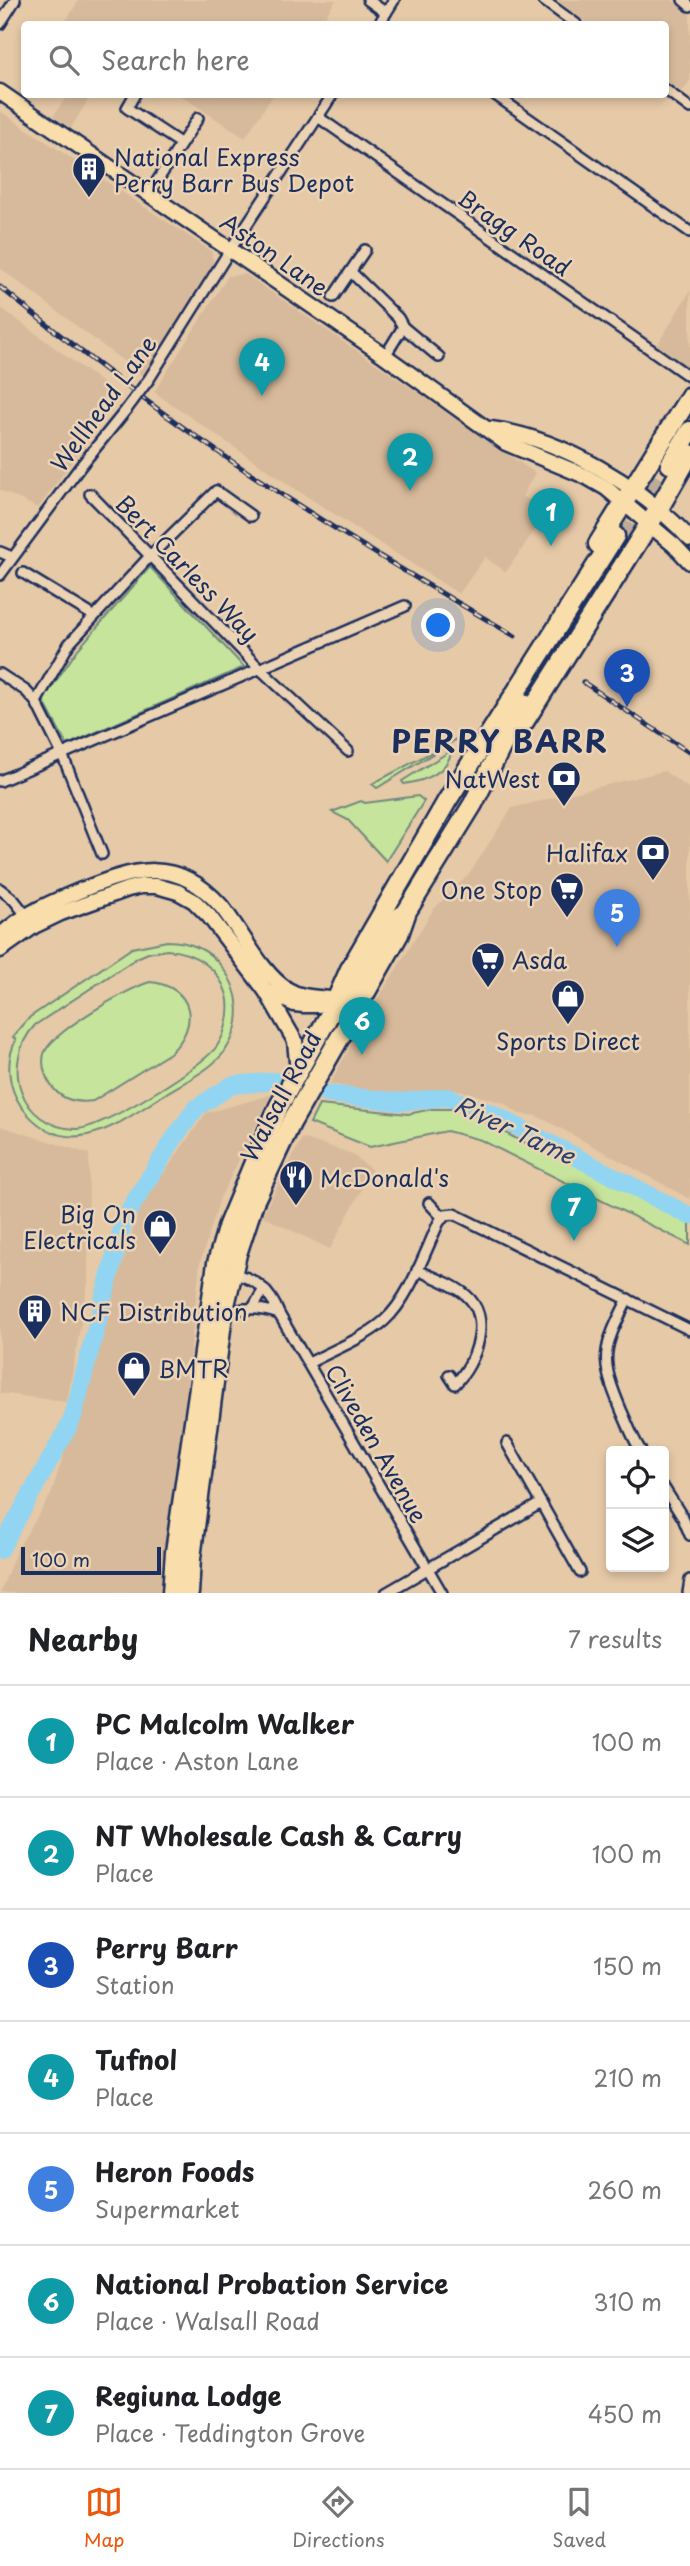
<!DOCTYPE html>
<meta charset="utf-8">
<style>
:root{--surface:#fff;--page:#f6f6f6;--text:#202124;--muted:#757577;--line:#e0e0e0;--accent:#ea580c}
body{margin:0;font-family:"Playpen Sans",sans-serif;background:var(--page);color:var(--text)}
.controls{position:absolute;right:21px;bottom:21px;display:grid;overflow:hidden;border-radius:7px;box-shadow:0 4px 10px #0003}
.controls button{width:63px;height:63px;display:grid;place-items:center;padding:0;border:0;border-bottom:2px solid var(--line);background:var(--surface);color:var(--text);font:35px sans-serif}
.scale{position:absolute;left:21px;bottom:18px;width:140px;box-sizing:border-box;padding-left:7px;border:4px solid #1b2f5e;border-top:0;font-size:19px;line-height:24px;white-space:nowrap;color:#1b2f5e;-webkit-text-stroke:5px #ecd3b4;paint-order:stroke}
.you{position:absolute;left:439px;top:626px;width:24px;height:24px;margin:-18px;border:5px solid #fff;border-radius:50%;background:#1a73e8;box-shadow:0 0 0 10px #1a73e833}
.badge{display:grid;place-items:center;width:46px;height:46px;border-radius:50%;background:var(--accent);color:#fff;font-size:23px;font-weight:700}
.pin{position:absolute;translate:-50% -58px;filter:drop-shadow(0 2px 4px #0008)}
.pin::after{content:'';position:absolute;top:37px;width:24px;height:21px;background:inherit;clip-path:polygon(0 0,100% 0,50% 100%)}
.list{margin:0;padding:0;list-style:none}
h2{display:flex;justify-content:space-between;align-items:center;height:91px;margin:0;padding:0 28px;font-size:30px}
h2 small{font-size:23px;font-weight:400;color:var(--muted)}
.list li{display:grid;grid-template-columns:46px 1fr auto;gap:21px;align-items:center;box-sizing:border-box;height:112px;padding:0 28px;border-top:2px solid var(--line)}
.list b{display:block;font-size:26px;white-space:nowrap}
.list p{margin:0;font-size:23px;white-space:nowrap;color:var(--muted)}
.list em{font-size:23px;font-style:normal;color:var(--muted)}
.icon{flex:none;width:38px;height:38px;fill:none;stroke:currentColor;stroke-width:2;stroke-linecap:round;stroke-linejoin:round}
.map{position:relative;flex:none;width:690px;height:1593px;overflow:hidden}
.search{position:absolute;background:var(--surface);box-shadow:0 4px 10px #0003;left:21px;right:21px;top:21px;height:77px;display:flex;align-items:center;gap:18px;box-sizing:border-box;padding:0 24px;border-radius:7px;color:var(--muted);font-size:26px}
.sheet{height:875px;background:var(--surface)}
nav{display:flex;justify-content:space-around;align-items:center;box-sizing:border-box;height:98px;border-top:2px solid var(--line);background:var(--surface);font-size:19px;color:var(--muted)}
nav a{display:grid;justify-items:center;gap:4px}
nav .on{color:var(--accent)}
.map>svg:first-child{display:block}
.built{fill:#d7ba9b}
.green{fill:#c7e49c;stroke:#718a7d;stroke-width:2;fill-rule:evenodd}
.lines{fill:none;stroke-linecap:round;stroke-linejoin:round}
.river{stroke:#91d5f2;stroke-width:18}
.highway-tunnel{stroke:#bdaa98;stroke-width:18;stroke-dasharray:18 9;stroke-linecap:butt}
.street-casing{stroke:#1b2f5e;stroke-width:14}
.primary-casing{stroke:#1b2f5e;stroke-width:19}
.highway-casing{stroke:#1b2f5e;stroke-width:23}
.street{stroke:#ecd3b4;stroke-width:9}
.primary{stroke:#f9deab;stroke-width:14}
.highway{stroke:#f9deab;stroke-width:18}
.rail-casing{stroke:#1b2f5e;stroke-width:5}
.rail{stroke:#ecd3b4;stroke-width:2.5;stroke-dasharray:8;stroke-linecap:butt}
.street-bridge-casing{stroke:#1b2f5e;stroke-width:14;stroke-linecap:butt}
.street-bridge{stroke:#ecd3b4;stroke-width:9}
.labels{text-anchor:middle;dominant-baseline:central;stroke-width:5;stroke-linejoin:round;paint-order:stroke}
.poi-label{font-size:23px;fill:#1b2f5e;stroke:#ecd3b4;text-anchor:start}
.street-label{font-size:23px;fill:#1b2f5e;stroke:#ecd3b4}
.water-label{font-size:24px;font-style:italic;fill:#27406d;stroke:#ecd3b4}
.district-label{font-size:30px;font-weight:bold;letter-spacing:2px;fill:#1b2f5e;stroke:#ecd3b4}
</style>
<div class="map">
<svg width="690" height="1593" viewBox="0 0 690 1593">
<rect width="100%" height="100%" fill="#e6c9a7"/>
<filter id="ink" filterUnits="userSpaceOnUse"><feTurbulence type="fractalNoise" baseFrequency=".0143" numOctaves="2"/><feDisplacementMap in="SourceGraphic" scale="14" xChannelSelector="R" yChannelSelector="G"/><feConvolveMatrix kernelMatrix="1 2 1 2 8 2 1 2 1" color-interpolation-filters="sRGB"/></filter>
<g filter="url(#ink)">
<g class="built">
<polygon points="79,0 336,0 320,24 64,24"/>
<polygon points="556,0 672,0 690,14 690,81 682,92 666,80 666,24 589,24"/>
<polygon points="68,95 91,95 71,128 53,116"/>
<polygon points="180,95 273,95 245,138"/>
<polygon points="0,111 211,251 214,266 143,376 0,268"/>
<polygon points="245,274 535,473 522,496 547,512 506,572 485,557 459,594 292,487 154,392 228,276"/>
<polygon points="690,291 690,362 687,367 656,347"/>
<polygon points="0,307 120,396 38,508 0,490"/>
<polygon points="664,771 690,789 690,1199 547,1121 536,1116 519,1114 504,1103 459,1090 394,1095 330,1084 361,1026 433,910 470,873 512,808"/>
<polygon points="271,1095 220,1198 200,1263 164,1593 0,1593 16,1551 51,1495 140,1207 206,1113"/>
<polygon points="0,1126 89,1154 88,1283 67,1402 0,1393"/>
<polygon points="302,1138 350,1153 372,1170 330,1249 262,1216"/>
</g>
<g class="green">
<polygon points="150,567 244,667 67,745 43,700 78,649"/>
<polygon points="462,736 377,788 372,784"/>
<path d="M452 750C447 773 426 781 404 784L402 781Z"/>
<polygon points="418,796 424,801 386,861 348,820 332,812 361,801 365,803"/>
<path d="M167 941C188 941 209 949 222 967 241 991 244 1024 225 1051 211 1070 184 1082 165 1094 119 1124 65 1166 21 1106 8 1087 5 1061 16 1040L13 1037 30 1017 132 948ZM167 950C194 952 219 967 227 995 231 1011 226 1033 217 1046 203 1067 100 1130 76 1129 20 1128 0 1064 35 1025L137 958 148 953Z"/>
<path d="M150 982C193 986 201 1025 170 1053L93 1101C78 1103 64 1101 54 1089 46 1080 41 1066 44 1054 50 1033 128 988 150 982Z"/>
<polygon points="319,1105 408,1114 432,1109 454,1109 471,1114 515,1138 625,1187 690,1221 690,1245 481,1140 447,1131 370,1147 310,1123"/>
</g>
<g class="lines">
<g class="river">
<polyline points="327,1094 401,1102 447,1097 493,1114 690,1216"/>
<polyline points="0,1550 72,1420 125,1217 175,1137 196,1108 232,1085 278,1081"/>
</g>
<polyline class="highway-tunnel" points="625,541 668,468"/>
<g class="street-casing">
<g id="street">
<polyline points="368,0 386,13"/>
<polyline points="543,0 576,24"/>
<polyline points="683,0 690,6"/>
<polyline points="0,24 15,0"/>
<polyline points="379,24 394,0"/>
<polyline points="666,90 690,108"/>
<polyline points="135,94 127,108 180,143"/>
<polyline points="494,94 690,232"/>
<polyline points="318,117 690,377"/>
<polyline points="148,195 198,118"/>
<polyline points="351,272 398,318 403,327 439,357"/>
<polyline points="333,297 365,250"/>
<polyline points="385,356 403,327"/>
<polyline points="149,379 230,250 333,94"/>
<polyline points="90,494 259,668 348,751"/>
<polyline points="0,552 12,557"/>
<polyline points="23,573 94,616"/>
<polyline points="0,575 80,467 126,410"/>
<polyline points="0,674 26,691 36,702 62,754 102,854"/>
<polyline points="36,702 69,644 150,556 216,491 251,516"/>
<polyline points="0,781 405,606"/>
<polyline points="0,889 14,900 29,919"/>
<polyline points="429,1203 443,1218"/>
<path d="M417 1270C433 1277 453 1284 466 1295 493 1318 476 1363 455 1384L449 1375"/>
<path d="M231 1274C254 1276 271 1292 279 1314L442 1593"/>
<path d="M628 1299C602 1350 599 1358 622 1412 628 1425 633 1439 641 1451"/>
<polyline points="253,1308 264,1289"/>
<path d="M223 1314C243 1307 259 1307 279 1314"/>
<path d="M309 1363C333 1350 363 1339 384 1321 409 1299 425 1252 439 1222L445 1215 454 1214 690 1330"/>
<polyline points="507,1443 580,1572"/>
<polyline points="664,1488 683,1518 690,1535"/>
<polyline points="386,1593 541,1503"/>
<polyline points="688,1593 690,1580"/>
</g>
</g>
<g class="primary-casing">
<g id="primary">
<polyline points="0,92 385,356 506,443 585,476 606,488 674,545 690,562"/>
<path d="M491 429C562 438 642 487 690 539"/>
<path d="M0 936C24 914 50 903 79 891 134 869 176 855 221 906 241 930 261 974 288 990 301 998 315 997 329 999 338 1001 347 1005 355 1008"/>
<polyline points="0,950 34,926 61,913 128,889 141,886 157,886 178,892 194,901 209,916 266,991 295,1041 298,1072"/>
<polyline points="266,991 294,1004 304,1005 318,1005 335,1001 350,993 399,915 404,912"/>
</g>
</g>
<g class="highway-casing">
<g id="highway">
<polyline points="670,464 690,431"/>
<polyline points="598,544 690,396"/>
<polyline points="524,722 658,510 690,454"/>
<polyline points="172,1593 175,1552 217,1263 228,1225 258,1153 279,1106 331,1012 350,969 447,801 615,536"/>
<polyline points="189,1593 191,1558 223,1314 237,1254 254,1202 291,1123 399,934 407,911 473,804 523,703"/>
</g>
</g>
<use href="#street" class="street"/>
<use href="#primary" class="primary"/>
<use href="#highway" class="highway"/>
<g class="rail-casing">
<g id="rail">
<path d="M0 287C74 347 150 406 230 460 322 523 418 580 515 636"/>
<polyline points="583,682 690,753"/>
</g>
</g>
<use href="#rail" class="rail"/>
<g class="street-bridge-casing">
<polyline id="street-bridge" points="126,410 149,379"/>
</g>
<use href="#street-bridge" class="street-bridge"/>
</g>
</g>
<defs>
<g id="building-pin" transform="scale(1.75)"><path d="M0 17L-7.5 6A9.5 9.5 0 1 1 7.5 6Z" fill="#1b2f5e" stroke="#ecd3b4"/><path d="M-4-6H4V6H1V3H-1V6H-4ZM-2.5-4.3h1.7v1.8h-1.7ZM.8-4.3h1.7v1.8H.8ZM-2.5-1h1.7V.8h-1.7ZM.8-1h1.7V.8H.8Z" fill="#fff"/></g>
<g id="bank-pin" transform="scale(1.75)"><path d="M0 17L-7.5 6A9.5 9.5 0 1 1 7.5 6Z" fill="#1b2f5e" stroke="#ecd3b4"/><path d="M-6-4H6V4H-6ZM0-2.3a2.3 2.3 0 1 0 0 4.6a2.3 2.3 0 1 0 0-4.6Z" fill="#fff"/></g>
<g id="supermarket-pin" transform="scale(1.75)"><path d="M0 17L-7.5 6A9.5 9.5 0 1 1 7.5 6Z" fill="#1b2f5e" stroke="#ecd3b4"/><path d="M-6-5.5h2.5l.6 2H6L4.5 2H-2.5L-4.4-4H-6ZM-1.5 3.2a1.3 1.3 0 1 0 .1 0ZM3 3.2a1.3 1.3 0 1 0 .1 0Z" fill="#fff"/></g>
<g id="shop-pin" transform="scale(1.75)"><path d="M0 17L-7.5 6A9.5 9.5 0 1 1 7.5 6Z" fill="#1b2f5e" stroke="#ecd3b4"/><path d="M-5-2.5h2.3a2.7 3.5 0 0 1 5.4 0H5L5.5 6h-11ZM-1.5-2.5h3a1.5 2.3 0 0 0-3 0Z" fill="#fff"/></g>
<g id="restaurant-pin" transform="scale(1.75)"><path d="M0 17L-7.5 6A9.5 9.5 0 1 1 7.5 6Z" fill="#1b2f5e" stroke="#ecd3b4"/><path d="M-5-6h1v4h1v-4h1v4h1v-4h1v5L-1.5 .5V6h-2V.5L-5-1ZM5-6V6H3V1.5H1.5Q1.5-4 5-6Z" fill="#fff"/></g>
</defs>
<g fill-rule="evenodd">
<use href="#building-pin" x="89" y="169"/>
<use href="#bank-pin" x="564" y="778"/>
<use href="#bank-pin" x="653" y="852"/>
<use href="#supermarket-pin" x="567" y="889"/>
<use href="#supermarket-pin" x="488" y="959"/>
<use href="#shop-pin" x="568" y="996"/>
<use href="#restaurant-pin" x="296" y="1177"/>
<use href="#shop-pin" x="160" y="1226"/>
<use href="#building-pin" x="35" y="1311"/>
<use href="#shop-pin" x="134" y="1368"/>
</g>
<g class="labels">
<g class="poi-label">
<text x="114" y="156">National Express<tspan x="114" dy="26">Perry Barr Bus Depot</tspan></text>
<text x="540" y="778" text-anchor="end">NatWest</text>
<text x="628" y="852" text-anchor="end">Halifax</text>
<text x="542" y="889" text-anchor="end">One Stop</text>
<text x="512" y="959">Asda</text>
<text x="568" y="1040" text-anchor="middle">Sports Direct</text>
<text x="320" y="1177">McDonald's</text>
<text x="136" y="1213" text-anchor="end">Big On<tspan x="136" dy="26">Electricals</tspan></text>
<text x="60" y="1311">NCF Distribution</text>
<text x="158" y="1368">BMTR</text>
</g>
<g class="street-label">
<text transform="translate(515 232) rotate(35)">Bragg Road</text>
<text transform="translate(275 254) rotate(35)">Aston Lane</text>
<text transform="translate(103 403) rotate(-54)">Wellhead Lane</text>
<text transform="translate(188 568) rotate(46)">Bert Carless Way</text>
<text transform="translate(280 1096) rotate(-62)">Walsall Road</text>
<text transform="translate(377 1443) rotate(60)">Cliveden Avenue</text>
</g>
<g class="water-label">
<text transform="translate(515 1129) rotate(25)">River Tame</text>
</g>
<g class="district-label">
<text x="500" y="740">PERRY BARR</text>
</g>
</g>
</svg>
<div class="controls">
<button><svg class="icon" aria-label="locate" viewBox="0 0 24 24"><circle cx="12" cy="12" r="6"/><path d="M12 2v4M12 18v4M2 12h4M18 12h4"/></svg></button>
<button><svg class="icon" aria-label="layers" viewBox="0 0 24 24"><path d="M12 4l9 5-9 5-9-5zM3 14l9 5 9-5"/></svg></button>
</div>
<div class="scale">100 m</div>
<div class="you"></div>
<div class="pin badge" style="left:551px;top:546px;background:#0f9aa8">1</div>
<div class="pin badge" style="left:410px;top:491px;background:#0f9aa8">2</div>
<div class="pin badge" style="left:627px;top:707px;background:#1a4fb4">3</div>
<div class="pin badge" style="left:262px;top:396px;background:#0f9aa8">4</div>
<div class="pin badge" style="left:617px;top:947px;background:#3f7fe0">5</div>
<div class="pin badge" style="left:362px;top:1055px;background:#0f9aa8">6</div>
<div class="pin badge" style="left:574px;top:1241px;background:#0f9aa8">7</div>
<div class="search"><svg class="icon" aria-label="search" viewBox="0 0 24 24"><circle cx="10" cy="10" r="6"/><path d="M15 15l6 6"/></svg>Search here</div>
</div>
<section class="sheet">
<h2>Nearby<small>7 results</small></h2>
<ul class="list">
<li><span class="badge" style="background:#0f9aa8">1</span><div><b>PC Malcolm Walker</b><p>Place · Aston Lane</p></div><em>100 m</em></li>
<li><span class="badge" style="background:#0f9aa8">2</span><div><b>NT Wholesale Cash &amp; Carry</b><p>Place</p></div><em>100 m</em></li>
<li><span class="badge" style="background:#1a4fb4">3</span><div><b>Perry Barr</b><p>Station</p></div><em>150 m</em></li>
<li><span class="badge" style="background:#0f9aa8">4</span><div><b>Tufnol</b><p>Place</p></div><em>210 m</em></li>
<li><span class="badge" style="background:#3f7fe0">5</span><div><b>Heron Foods</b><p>Supermarket</p></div><em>260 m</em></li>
<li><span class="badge" style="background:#0f9aa8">6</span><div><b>National Probation Service</b><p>Place · Walsall Road</p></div><em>310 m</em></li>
<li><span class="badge" style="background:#0f9aa8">7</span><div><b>Regiuna Lodge</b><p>Place · Teddington Grove</p></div><em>450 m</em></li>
</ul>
</section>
<nav>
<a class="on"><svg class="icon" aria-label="map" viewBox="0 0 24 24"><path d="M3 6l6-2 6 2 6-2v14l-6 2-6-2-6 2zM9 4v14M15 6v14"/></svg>Map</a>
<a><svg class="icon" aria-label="directions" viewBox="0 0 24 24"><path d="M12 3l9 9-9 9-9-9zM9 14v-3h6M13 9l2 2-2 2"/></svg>Directions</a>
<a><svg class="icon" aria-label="saved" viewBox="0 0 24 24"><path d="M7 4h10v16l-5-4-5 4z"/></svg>Saved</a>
</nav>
